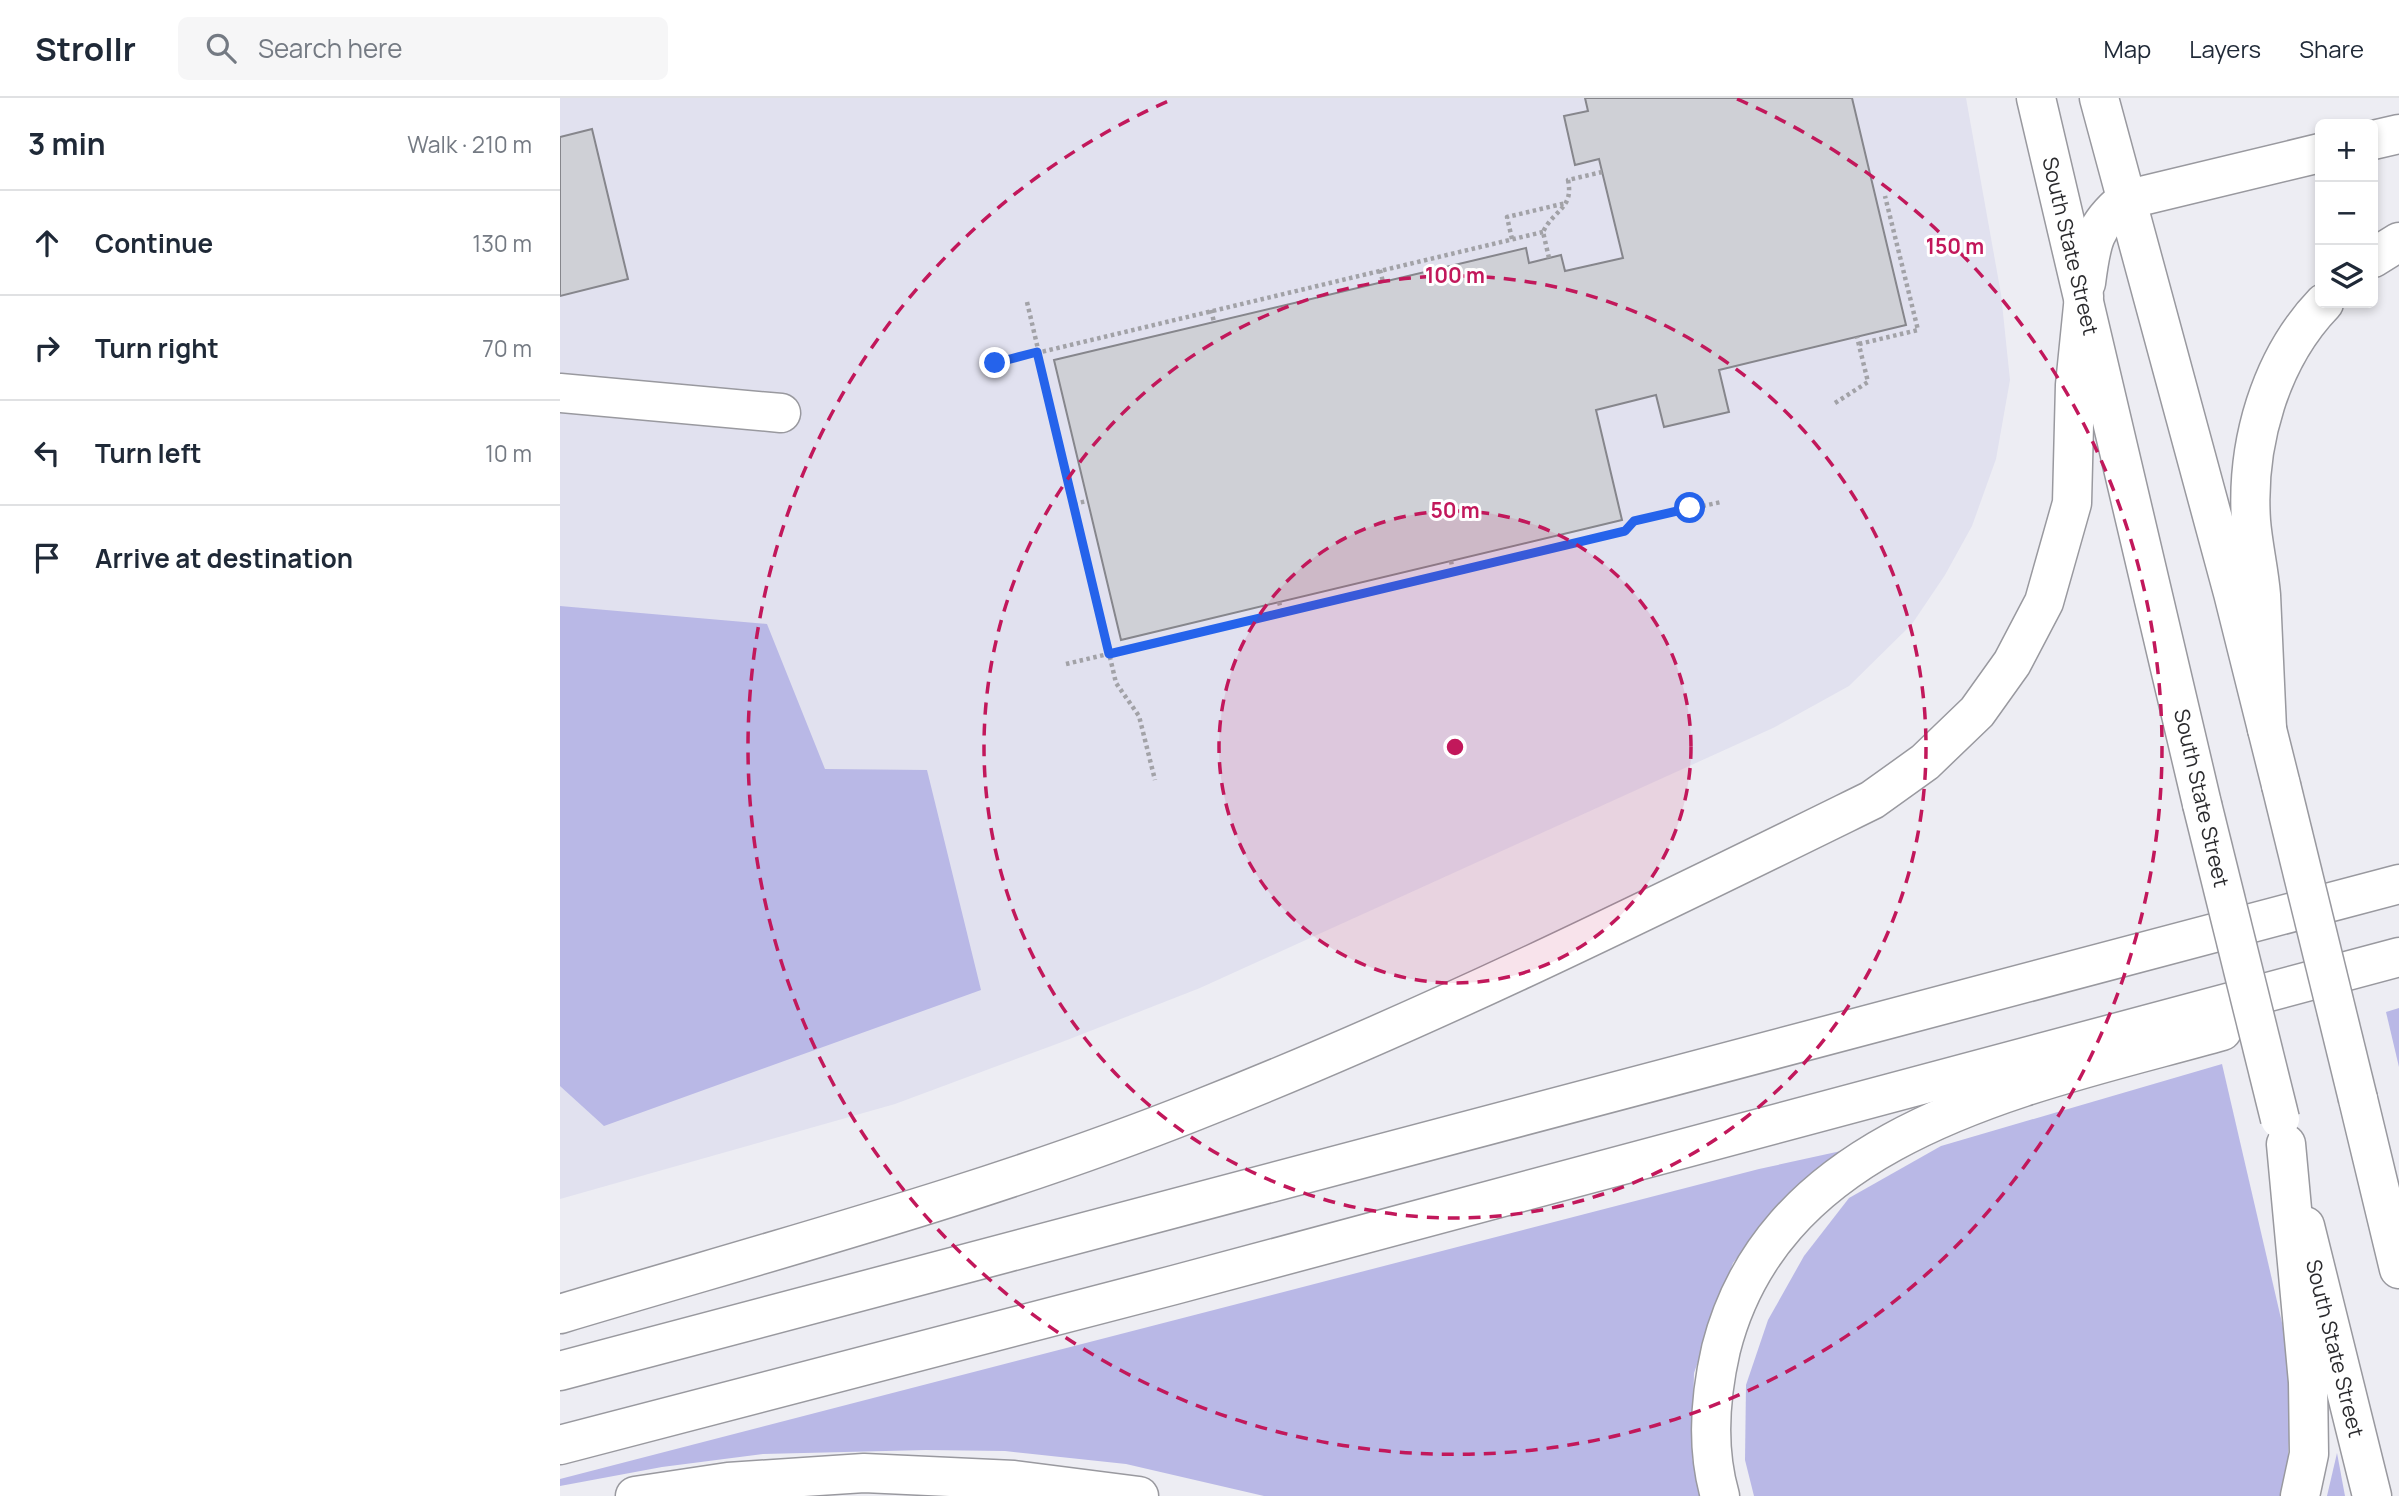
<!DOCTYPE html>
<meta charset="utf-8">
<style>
:root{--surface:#fff;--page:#f6f6f7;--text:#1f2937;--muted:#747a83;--line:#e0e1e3}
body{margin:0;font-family:Manrope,sans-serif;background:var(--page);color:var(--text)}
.controls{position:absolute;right:21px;top:21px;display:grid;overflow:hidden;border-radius:10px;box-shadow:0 4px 10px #0003}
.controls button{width:63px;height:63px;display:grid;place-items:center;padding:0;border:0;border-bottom:2px solid var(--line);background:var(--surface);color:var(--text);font:35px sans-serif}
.stop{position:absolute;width:21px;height:21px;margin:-16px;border:5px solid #2563eb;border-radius:50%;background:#fff}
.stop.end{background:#2563eb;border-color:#fff;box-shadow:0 2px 7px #0008}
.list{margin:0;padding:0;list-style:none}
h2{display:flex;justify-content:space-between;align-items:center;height:91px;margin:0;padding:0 28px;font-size:30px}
h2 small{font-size:23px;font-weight:400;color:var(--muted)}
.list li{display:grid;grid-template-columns:46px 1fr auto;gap:21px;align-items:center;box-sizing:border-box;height:105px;padding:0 28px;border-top:2px solid var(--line)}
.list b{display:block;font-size:26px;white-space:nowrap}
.list em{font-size:23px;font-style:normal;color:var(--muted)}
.icon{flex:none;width:38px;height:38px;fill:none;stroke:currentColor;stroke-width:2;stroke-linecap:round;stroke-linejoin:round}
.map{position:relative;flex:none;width:1839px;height:1398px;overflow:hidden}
header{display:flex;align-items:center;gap:42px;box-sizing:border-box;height:98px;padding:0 35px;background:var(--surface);border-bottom:2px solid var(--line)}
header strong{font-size:33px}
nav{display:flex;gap:38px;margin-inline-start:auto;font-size:24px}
.search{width:490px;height:63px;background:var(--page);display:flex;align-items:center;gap:18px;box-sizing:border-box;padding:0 24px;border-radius:10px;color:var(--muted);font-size:26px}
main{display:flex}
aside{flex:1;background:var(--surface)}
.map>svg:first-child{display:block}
.built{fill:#e1e1ef}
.green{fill:#b9b8e6}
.building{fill:#cfd0d6;stroke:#86868c;stroke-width:2}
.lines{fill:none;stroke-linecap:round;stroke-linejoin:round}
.minor-casing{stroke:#99999f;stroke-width:41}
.major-casing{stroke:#99999f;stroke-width:41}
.highway-casing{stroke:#99999f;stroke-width:41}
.path{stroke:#a2a2a7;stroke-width:4.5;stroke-dasharray:3.5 3.5;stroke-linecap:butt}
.minor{stroke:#fff;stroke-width:38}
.major{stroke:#fff;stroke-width:38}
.highway{stroke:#fff;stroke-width:38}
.major-bridge-casing{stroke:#99999f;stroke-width:41;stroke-linecap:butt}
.major-bridge{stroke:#fff;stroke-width:38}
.route{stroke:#2563eb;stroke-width:9}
.ring{fill:none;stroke:#c2185b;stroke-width:3.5;stroke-dasharray:12 9}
.labels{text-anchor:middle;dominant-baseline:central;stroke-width:6;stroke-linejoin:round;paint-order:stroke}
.street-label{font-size:21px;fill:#2b2b2e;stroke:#fff}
.centre{fill:#c2185b;stroke:#fff;stroke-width:3.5}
.ring-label{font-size:21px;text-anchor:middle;font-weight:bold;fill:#c2185b;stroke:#fff;stroke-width:6;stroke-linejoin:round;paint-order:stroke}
</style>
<header>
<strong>Strollr</strong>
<div class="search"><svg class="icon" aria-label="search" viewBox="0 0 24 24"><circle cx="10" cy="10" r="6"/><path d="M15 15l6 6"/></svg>Search here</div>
<nav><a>Map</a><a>Layers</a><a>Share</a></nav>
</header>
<main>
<aside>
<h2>3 min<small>Walk · 210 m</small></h2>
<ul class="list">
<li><svg class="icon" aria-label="ahead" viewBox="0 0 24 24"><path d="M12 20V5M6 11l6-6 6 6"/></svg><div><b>Continue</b></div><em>130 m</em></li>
<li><svg class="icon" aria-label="right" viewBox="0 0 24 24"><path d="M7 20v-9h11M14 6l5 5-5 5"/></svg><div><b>Turn right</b></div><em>70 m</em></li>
<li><svg class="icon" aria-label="left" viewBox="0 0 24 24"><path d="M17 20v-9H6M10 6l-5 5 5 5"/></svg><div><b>Turn left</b></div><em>10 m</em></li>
<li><svg class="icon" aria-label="arrive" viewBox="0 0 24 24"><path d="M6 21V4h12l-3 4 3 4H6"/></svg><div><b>Arrive at destination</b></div></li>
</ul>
</aside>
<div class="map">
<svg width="1839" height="1398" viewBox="0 0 1839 1398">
<rect width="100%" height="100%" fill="#ededf3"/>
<polygon class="built" points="0,0 1406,0 1441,196 1450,282 1436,361 1412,428 1385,477 1352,526 1289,588 1213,630 640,890 502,944 335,1006 0,1101"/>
<g class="green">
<polygon points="0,508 207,526 265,671 367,672 421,892 44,1028 0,988"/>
<polygon points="1839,910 1839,969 1826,914"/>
<polygon points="1662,966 1732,1268 1727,1388 1722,1398 1194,1398 1185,1362 1186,1287 1208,1222 1244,1158 1289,1100 1381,1048"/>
<polygon points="1281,1053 1223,1101 1173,1165 1134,1275 1132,1359 1140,1398 704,1398 566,1366 445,1353 366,1352 203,1356 102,1369 0,1388 0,1381 1199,1071"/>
<polygon points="1777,1355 1785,1398 1767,1398"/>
</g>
<g class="building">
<polygon points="1025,0 1292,0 1346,227 1159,272 1169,314 1104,329 1096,297 1036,312 1062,422 561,542 494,262 966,150 969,165 1001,157 1005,173 1063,160 1039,61 1015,67 1004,18 1028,13"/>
<polygon points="32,31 68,181 0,198 0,39"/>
</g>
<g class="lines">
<g class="minor-casing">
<polyline id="minor" points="0,295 221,315"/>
</g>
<g class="major-casing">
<g id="major">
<path id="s1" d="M1476 0 1642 706"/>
<polyline points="1539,0 1673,495 1721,687"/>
<path d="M1526 185C1531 146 1533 128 1565 102"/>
<polyline points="1798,1001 1839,1171"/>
<path id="s2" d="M1745 1128 1812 1398"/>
</g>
</g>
<g class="highway-casing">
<g id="highway">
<polyline points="1813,42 1839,36"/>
<polyline points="1565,102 1760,55"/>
<polyline points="1813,160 1839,144"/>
<path d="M1707 631C1705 587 1703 542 1701 497 1699 472 1693 448 1691 423 1686 346 1710 261 1764 205"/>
<polyline points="1726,1046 1748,1284 1749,1356 1740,1398"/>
<path d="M0 1216C213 1152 429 1095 635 1013 866 922 1090 811 1312 702L1365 664 1417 614 1452 565 1484 504 1512 405 1515 287 1524 198"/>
<polyline points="0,1273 1839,786"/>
<polyline points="0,1347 614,1187 1839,859"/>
<polyline points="75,1398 168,1384 304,1375 454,1382 579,1398"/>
<path d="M1160 1398C1146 1350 1150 1299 1161 1251 1217 1030 1474 986 1662 933"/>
</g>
</g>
<g class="path">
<polyline points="952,141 947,119 1006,105"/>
<path d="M989 160 983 134C994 111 1014 111 1008 82L1042 74"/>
<polyline points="820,172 823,184"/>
<polyline points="467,204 556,585 579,618 595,682"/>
<polyline points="651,212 654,224"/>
<polyline points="1299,246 1358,232 1325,98"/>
<polyline points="435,265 983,134"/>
<polyline points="1275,305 1308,284 1297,239"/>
<polyline points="514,406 527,403"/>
<polyline points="891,463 893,474"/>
<polyline points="719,504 722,515"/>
<polyline points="506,566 1065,433 1074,423 1161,404"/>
</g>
<use href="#minor" class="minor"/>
<use href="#major" class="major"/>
<use href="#highway" class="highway"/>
<g class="major-bridge-casing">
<g id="major-bridge">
<polyline points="1721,687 1798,1001"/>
<polyline points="1642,706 1720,1021"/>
</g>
</g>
<use href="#major-bridge" class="major-bridge"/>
</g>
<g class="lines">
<polyline class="route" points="435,265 477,254 549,556 1065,433 1074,423 1130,410"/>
</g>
<circle cx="895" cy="649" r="236" fill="#c2185b" fill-opacity=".12"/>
<g class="ring">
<circle cx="895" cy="649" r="236"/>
<circle cx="895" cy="649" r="471"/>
<path d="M1177 1A707 707 0 1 1 613 1"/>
</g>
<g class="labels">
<g class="street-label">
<text stroke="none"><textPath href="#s1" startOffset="152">South State Street</textPath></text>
<text transform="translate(1642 700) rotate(77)">South State Street</text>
<text stroke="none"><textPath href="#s2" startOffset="126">South State Street</textPath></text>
</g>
</g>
<circle cx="895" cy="649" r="10" class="centre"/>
<g class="ring-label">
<text x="1395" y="156">150 m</text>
<text x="895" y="185">100 m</text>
<text x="895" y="420">50 m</text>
</g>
</svg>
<div class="controls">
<button>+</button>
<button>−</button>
<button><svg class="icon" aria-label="layers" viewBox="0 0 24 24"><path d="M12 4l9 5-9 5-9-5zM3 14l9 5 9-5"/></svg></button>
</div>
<div class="stop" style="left:1130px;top:410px"></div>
<div class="stop end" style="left:435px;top:265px"></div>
</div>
</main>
